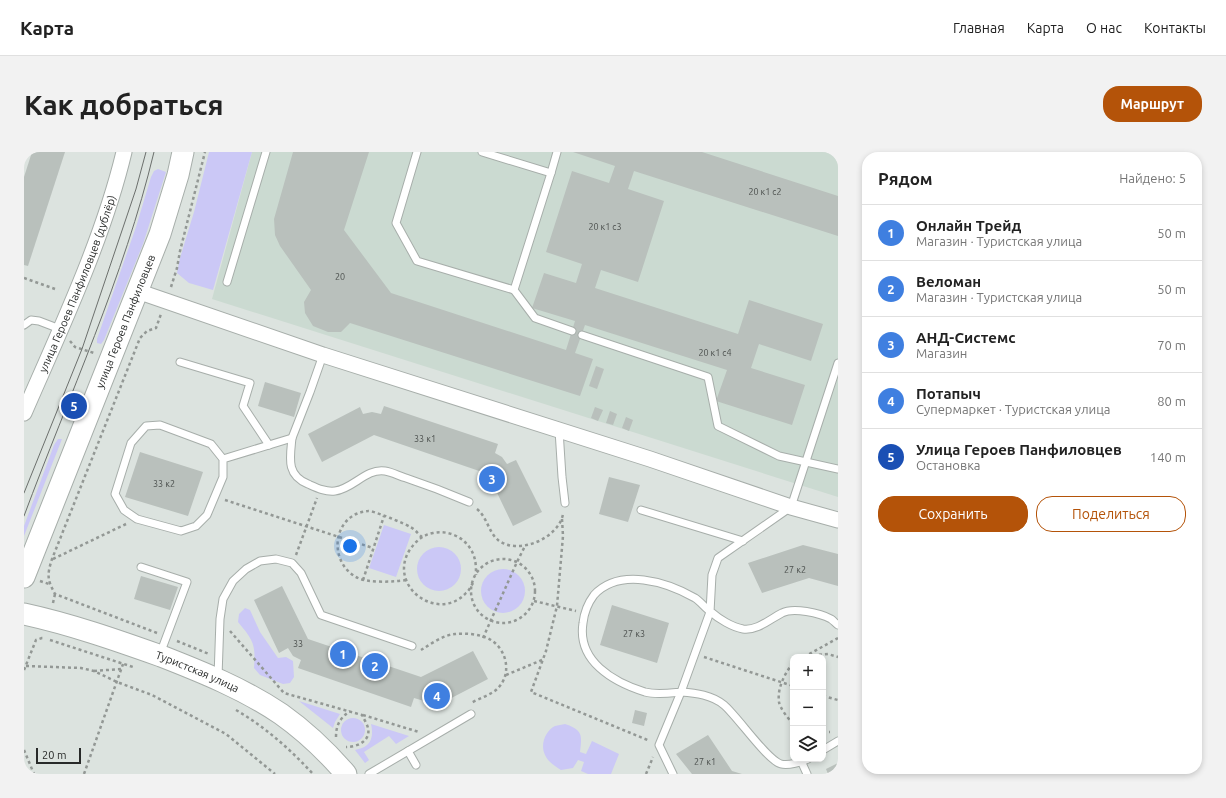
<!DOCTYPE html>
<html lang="ru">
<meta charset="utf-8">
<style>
:root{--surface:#fff;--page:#f2f2f2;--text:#222;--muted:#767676;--line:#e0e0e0;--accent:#b45309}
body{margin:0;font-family:Ubuntu,sans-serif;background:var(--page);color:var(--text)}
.controls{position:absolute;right:12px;bottom:12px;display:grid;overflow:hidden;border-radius:8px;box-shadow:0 2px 6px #0003}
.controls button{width:36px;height:36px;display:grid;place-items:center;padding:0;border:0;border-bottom:1px solid var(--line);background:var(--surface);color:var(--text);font:20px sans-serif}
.scale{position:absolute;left:12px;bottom:10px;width:45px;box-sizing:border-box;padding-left:4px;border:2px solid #282a29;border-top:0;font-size:11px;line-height:14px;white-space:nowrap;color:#282a29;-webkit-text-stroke:3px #dce3df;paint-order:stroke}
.you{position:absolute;left:326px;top:394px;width:14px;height:14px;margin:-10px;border:3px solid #fff;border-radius:50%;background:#1a73e8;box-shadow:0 0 0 6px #1a73e833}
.badge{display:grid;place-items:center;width:26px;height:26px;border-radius:50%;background:var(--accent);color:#fff;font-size:13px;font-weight:700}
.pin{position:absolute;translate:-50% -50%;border:2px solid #fff;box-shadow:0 1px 4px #0006}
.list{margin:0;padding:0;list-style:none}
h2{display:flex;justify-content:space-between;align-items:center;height:52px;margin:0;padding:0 16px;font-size:17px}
h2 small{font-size:13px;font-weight:400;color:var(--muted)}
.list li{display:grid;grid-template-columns:26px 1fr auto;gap:12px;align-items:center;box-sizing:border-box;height:56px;padding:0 16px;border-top:1px solid var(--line)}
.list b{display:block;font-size:15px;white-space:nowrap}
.list p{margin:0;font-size:13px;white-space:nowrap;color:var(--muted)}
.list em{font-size:13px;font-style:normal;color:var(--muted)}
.actions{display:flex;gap:8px;padding:12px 16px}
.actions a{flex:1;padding:9px 0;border:1px solid var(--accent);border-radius:16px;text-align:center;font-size:14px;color:var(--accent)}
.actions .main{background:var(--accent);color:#fff}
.icon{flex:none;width:22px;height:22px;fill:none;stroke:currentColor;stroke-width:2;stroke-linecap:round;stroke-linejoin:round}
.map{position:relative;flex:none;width:814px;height:622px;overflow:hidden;border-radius:16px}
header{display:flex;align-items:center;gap:24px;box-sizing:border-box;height:56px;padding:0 20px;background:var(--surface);border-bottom:1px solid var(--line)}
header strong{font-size:19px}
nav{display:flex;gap:22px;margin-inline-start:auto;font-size:14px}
.intro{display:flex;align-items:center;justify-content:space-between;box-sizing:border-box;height:96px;padding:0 24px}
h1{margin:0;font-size:28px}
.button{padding:10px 18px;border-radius:16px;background:var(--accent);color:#fff;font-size:14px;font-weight:700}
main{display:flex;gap:24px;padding:0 24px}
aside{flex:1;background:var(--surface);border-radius:16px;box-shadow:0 2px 6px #0003}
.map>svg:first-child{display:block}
.built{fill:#cbdad1}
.green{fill:#cbc8f6}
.building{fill:#b9c0bc}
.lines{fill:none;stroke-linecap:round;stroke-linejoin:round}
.service-casing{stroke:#a7aeaa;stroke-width:9}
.minor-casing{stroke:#a7aeaa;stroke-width:17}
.secondary-casing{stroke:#a7aeaa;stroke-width:23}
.path{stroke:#939895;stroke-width:2.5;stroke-dasharray:3 3;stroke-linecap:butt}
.service{stroke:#fff;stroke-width:7}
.minor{stroke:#fff;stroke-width:15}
.secondary{stroke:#fff;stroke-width:21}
.tram{stroke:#6b6f6c;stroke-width:1}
.labels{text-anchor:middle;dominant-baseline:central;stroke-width:4;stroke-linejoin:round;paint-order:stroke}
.number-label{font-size:9px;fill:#4c504e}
.street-label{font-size:11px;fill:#282a29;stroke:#dce3df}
</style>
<header>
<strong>Карта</strong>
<nav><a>Главная</a><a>Карта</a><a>О нас</a><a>Контакты</a></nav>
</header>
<div class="intro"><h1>Как добраться</h1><a class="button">Маршрут</a></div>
<main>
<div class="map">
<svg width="814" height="622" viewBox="0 0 814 622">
<rect width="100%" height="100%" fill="#dce3df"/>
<polygon class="built" points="228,0 814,0 814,345 188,147"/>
<g class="green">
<polygon points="185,0 228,0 189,138 165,131 153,121 156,106 170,60"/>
<polygon points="134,17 142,20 119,92 80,188 77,192 73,191 73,187 112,75 127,25 130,19"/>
<polygon points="34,287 38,287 0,384 0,374 30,293"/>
<polygon points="360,373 387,382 372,425 345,416"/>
<circle cx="415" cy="417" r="22"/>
<circle cx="479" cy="439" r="22"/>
<path d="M221 456 226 458 236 480 254 506 262 505 269 509 270 525 266 531 259 532 236 523 230 516C232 492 229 488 214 470L215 462Z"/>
<polygon points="275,549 316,562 311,570 309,576"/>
<circle cx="329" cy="578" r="12"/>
<path d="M347 572 385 584 372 592 365 584 340 600 345 608 341 611 331 598C347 595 350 586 347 572Z"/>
<path d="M541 572C559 578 558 583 556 600L562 602 568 589 595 602 587 622H564L557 619 560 610 554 608 549 616 537 618C531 614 524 610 521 603 516 593 521 579 531 574 534 573 538 573 541 572Z"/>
</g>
<g class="building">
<polygon points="8,0 41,0 4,114 0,113 0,25"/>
<polygon points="269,0 345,0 320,78 367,141 542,198 551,169 508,156 520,121 552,131 558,112 522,100 548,19 585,31 591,14 549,0 678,0 814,44 814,84 610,19 604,37 640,49 614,130 577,118 571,136 714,182 725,148 799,172 787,209 735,192 727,216 781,233 768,273 692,249 703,218 561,173 551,201 569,207 556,244 326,171 317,180 304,180 289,174 281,161 280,150 287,138 256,94 251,83 250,67"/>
<polygon points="572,214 580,217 573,237 565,234"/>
<polygon points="241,230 277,241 270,265 234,254"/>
<polygon points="360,254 474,292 471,301 478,305 483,312 492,308 518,360 489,374 464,322 350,283 298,310 284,282 336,255 339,262 348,260 357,262"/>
<polygon points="571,255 579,258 574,269 567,266"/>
<polygon points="586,259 593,262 589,273 582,271"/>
<polygon points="602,265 609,268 605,279 598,276"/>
<polygon points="116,300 179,320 164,364 101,345"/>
<polygon points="585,325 616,333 604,370 575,362"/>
<polygon points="779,393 814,402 814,434 785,426 738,441 724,411"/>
<polygon points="117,424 154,435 146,458 110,447"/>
<polygon points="258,434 284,487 397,525 449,499 464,527 412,554 408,546 400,549 390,546 387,555 274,516 277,508 269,504 264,496 255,501 230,448"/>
<polygon points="588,453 645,471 633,511 576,493"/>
<polygon points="611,558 623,561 620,574 608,571"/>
<polygon points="684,583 708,619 718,622 668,622 652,602"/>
<polygon points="814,611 814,622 804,622 802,617"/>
</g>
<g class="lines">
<g class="service-casing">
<g id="service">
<polyline points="393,0 372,71 393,109 490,138 511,166 548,179"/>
<polyline points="458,0 527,21 490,138"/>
<polyline points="527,21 533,0"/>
<polyline points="203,130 242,0"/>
<polyline points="0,173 7,168 15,169 36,177"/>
<polyline points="558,183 684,225 694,274 755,304 814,317"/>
<polyline points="156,210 226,231 219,254 245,293"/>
<path d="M814 211 767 355 694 406 688 423 686 460 657 540C646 541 633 543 621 540 589 530 553 509 559 471 560 462 564 451 570 443 596 415 643 430 671 446 677 450 681 456 687 460 695 467 708 475 719 477 733 479 746 467 758 461 769 455 796 461 807 467 810 469 812 472 814 473"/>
<polyline points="535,278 538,325 541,351"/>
<path d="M268 286C266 306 262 323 284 332 293 336 301 340 311 339 329 337 342 316 361 319 368 320 375 324 382 326 403 333 424 341 445 350"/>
<polyline points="199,307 187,292 136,273 122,274 107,291 91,342 100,358 113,367 157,379 172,374 183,363 199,325 199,307 268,286 286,240 299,203"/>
<polyline points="617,358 719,389"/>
<polyline points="117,415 163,430 136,502"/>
<polyline points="194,525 196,467 199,447 209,429 222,417 236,409 252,407 268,411 277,421 297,463 388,494"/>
<polyline points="799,598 814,589"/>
<polyline points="384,599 392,613"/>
<polyline points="778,611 783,622"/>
<polyline points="345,622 447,562"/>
<path d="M649 622 635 593 657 540C672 541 688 543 700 553 714 565 743 608 757 612 764 614 778 610 784 607"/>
</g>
</g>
<g class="minor-casing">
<g id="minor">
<polyline points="113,139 299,203 626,307 767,355 814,368"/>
<path id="s1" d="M0 261C36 178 79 88 100 0"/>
</g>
</g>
<g class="secondary-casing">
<g id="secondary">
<path id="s2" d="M0 425 136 82 154 23 159 0"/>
<path id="s3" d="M0 462C46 472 92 488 137 504 178 520 220 537 257 562 281 579 303 600 322 622"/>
</g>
</g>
<g class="path">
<polyline points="0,126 31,137"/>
<polyline points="147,135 153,116 156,99 181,0"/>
<polyline points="46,189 51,195 70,201"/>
<polyline points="201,348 349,396"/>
<path d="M453 357C463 365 465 381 474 388 494 404 535 386 539 362"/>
<polyline points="538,367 539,384 533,454 522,499 507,540 626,589"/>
<polyline points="272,403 293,346"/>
<polyline points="29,407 102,372"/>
<circle cx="479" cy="439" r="32"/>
<polyline points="339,428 360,364"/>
<path d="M382 428C371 430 344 431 334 426 303 411 308 362 344 359 348 358 382 372 386 375 391 377 394 382 398 385"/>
<polyline points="16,429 25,432"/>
<path d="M449 431C447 434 445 439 442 441 414 471 364 435 385 399 391 390 398 383 409 381 428 377 447 389 451 408 452 412 452 418 452 423"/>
<polyline points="510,449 552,459"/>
<polyline points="29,451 31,442"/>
<path d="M206 479 260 541 338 563C340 567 343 572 344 576 347 589 333 595 322 595"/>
<path d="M133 481 31 442C23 427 23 423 28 407L116 186 123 179 132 176 137 162"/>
<polyline points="459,486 493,410 501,394"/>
<polyline points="26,488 109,515"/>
<polyline points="153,489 185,502"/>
<path d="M397 498C407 492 419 483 431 482 442 481 457 482 467 488 483 498 488 522 474 536 469 542 454 547 447 551"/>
<polyline points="783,504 804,502 814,505"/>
<polyline points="680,505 769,534"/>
<polyline points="780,505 814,486"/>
<path d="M769 511C761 521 753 536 755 550 756 556 764 567 769 571"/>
<polyline points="2,514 57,516 70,519 93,530 128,543 202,582 251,622"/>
<polyline points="0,518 12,488 18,486 20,486"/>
<polyline points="70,519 97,517"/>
<polyline points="482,523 518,508"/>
<polyline points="799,544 814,548"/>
<path d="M212 558C241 575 266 597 289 622"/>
<polyline points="339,563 395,580"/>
<polyline points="799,580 806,580"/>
<path d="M312 585C312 573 316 566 326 559"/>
<polyline points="0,598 10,622"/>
<polyline points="60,622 99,512"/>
<polyline points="622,622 629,605"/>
</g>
<use href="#service" class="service"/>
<use href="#minor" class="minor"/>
<use href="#secondary" class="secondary"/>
<g class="tram">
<polyline points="0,341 58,197 112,37 122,0"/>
<path d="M0 364C45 243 100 125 130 0"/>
</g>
</g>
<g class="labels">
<g class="number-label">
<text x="741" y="40">20 к1 с2</text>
<text x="581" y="75">20 к1 с3</text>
<text x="316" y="125">20</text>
<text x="691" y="201">20 к1 с4</text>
<text x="401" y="287">33 к1</text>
<text x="140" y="332">33 к2</text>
<text x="771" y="418">27 к2</text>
<text x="610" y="482">27 к3</text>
<text x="274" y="492">33</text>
<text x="681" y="610">27 к1</text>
</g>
<g class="street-label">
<text stroke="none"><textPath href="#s1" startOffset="140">улица Героев Панфиловцев (дублёр)</textPath></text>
<text stroke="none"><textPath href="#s2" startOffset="275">улица Героев Панфиловцев</textPath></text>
<text stroke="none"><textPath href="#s3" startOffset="183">Туристская улица</textPath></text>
</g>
</g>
</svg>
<div class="controls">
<button>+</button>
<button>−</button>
<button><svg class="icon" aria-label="layers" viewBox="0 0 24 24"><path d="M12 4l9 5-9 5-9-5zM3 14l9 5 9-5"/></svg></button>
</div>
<div class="scale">20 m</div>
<div class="you"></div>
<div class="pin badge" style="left:319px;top:502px;background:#3f7fe0">1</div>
<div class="pin badge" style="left:351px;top:514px;background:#3f7fe0">2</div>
<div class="pin badge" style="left:468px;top:327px;background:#3f7fe0">3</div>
<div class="pin badge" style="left:413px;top:544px;background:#3f7fe0">4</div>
<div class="pin badge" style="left:50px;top:254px;background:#1a4fb4">5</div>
</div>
<aside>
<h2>Рядом<small>Найдено: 5</small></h2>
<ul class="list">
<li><span class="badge" style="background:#3f7fe0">1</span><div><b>Онлайн Трейд</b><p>Магазин · Туристская улица</p></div><em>50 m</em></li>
<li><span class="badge" style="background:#3f7fe0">2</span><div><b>Веломан</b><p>Магазин · Туристская улица</p></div><em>50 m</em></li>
<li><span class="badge" style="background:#3f7fe0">3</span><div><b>АНД-Системс</b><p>Магазин</p></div><em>70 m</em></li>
<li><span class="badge" style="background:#3f7fe0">4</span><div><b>Потапыч</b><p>Супермаркет · Туристская улица</p></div><em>80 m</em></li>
<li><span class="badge" style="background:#1a4fb4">5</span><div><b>Улица Героев Панфиловцев</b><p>Остановка</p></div><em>140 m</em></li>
</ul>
<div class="actions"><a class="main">Сохранить</a><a>Поделиться</a></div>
</aside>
</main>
